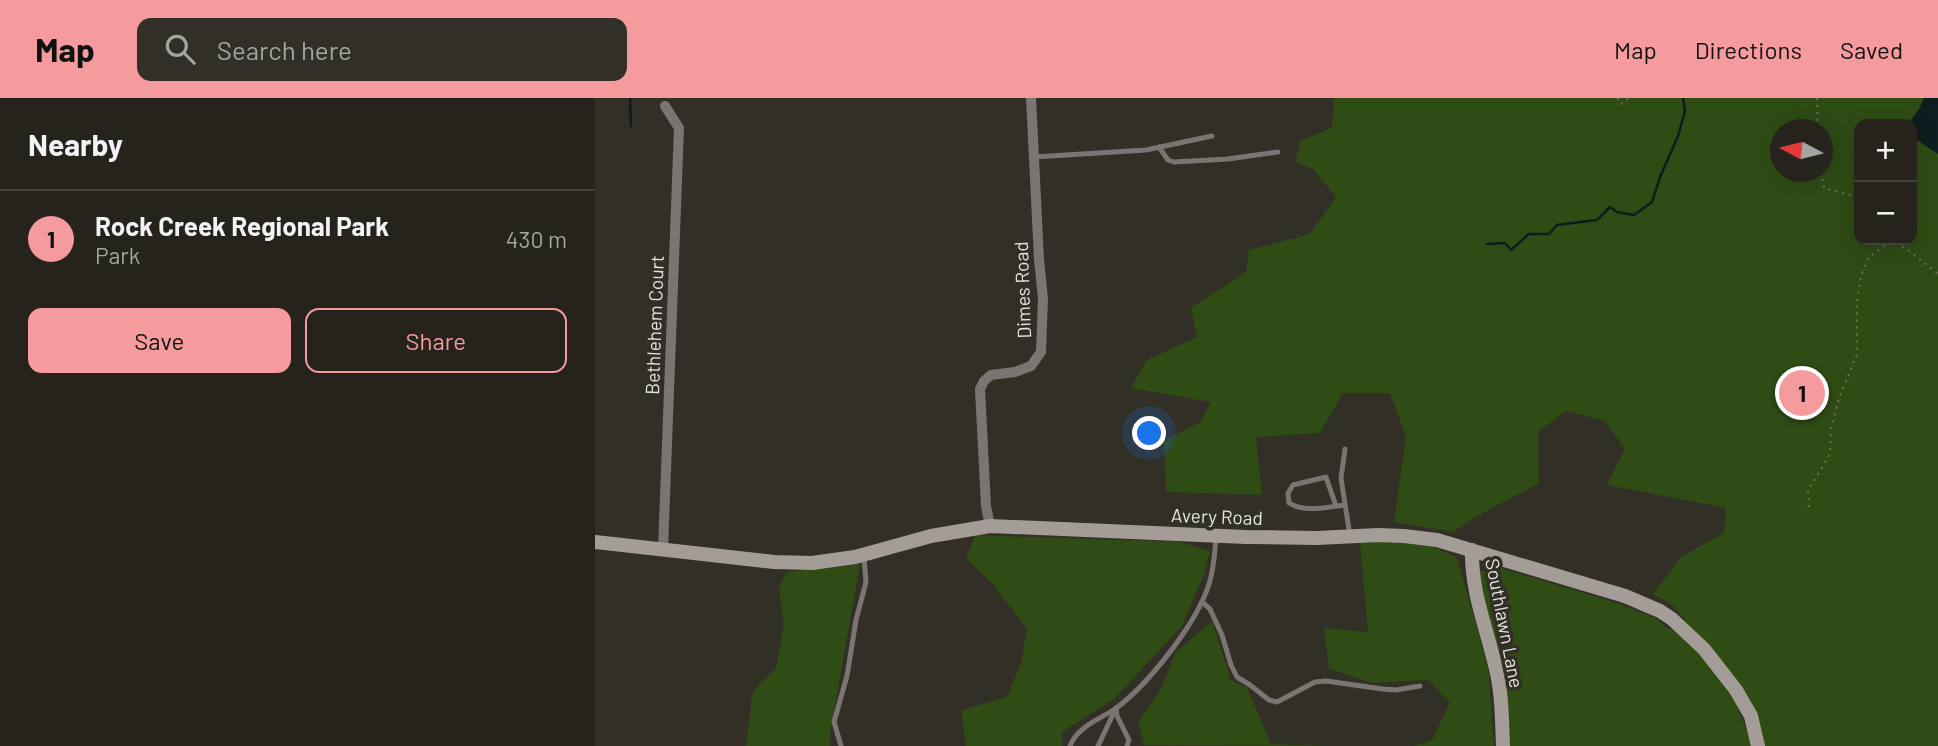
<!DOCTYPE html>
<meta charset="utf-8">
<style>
:root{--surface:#26231c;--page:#322f29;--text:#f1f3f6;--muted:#a4a4a3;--line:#42403b;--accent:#f59b9d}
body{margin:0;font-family:Barlow,sans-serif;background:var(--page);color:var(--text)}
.controls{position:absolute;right:21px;top:21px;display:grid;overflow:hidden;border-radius:14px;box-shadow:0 4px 18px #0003}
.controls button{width:63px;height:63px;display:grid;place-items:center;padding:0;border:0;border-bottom:2px solid var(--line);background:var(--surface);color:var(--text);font:35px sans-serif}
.compass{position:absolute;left:1175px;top:21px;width:63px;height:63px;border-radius:50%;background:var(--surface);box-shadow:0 4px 18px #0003;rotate:277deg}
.you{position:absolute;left:555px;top:336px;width:24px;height:24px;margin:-18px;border:5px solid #fff;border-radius:50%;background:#1a73e8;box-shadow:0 0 0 10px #1a73e833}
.badge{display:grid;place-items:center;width:46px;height:46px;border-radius:50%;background:var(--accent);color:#111;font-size:23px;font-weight:700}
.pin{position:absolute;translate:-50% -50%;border:4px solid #fff;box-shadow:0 2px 7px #0006}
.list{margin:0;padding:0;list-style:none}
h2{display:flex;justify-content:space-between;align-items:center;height:91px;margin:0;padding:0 28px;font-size:30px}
h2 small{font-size:23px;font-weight:400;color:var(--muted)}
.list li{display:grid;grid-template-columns:46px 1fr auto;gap:21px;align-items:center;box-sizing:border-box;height:98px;padding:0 28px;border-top:2px solid var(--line)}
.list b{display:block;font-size:26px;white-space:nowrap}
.list p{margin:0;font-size:23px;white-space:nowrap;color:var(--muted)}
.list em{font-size:23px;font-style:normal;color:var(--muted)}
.actions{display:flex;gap:14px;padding:21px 28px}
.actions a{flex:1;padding:16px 0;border:2px solid var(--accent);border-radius:14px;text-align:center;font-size:24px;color:var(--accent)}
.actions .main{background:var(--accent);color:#111}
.icon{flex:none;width:38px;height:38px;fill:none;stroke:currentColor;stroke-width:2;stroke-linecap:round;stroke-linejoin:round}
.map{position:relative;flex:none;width:1343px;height:648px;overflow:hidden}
header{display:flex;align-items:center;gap:42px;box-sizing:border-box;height:98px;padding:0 35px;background:var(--accent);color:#111}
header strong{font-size:33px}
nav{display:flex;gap:38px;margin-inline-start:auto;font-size:24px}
.search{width:490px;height:63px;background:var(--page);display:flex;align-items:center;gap:18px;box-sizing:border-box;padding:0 24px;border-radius:14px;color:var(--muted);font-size:26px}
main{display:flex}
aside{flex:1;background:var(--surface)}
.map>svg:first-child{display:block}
.green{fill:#2f4c15;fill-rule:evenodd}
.water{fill:#0d1c1e}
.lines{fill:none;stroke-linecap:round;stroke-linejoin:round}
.stream{stroke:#0d1c1e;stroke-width:2.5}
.path{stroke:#706e66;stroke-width:2;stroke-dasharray:2 5;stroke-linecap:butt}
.lane{stroke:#7a7572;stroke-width:5}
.street{stroke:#7a7572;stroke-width:10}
.secondary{stroke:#a49d97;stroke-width:14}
.labels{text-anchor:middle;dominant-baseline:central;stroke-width:7;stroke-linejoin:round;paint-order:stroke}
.street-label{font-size:19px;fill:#e5e4de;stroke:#322f26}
</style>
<header>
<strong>Map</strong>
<div class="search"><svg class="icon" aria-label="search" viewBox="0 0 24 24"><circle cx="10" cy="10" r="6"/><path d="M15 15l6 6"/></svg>Search here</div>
<nav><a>Map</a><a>Directions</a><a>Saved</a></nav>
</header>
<main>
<aside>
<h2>Nearby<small></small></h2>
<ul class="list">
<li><span class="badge">1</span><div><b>Rock Creek Regional Park</b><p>Park</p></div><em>430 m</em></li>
</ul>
<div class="actions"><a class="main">Save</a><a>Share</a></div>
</aside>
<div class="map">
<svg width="1343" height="648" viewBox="0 0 1343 648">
<rect width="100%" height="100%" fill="#322f26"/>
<g class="green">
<path d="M739 0H1343V648H1169L1168 645 1087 526 1090 521 1075 505 1058 496 1086 459 1129 435 1131 410 1012 387 1030 351 1010 323 971 313 943 334 944 385 880 419 858 434 799 424 811 339 795 295H748L725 335 661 339 667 397 571 394 569 343 605 324 616 304 536 290 552 262 602 239 596 210 651 174 654 152 715 136 741 99 719 72 701 63 705 43 737 30ZM1264 26H1317V142H1264ZM1185 32H1227V74H1185Z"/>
<polygon points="380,437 585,444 615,453 609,476 587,528 520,600 467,634 467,648 371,648 366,612 412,599 426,565 432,531 397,485 371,460"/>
<polygon points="765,444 800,444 837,448 862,460 893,569 899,648 818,648 837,642 855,605 834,582 778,585 734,571 729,530 773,534"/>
<polygon points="265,466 235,635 235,648 151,648 157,597 163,587 181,570 189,527 184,490 191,474"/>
<polygon points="895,467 1019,504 1061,520 1070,529 1082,533 1104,555 1141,605 1158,648 912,648 881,471 891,474"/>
<polygon points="617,523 636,583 652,589 676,646 729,648 549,647 543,624 566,591 580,555"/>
</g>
<polygon class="water" points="1329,0 1343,0 1343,56 1322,42 1317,41 1317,26 1313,26 1324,11"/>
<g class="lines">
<g class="stream">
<polyline points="35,0 36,28"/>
<polyline points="892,146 910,145 916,152 934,136 954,136 962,127 1002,122 1015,109 1022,114 1039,117 1057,104 1065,79 1083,38 1090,13 1088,0"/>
</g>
<g class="path">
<polyline points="1022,0 1026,6 1034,0"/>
<polyline points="1222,0 1223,32"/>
<polyline points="1226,74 1229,90 1251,96 1264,98"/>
<polyline points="1291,146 1295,142"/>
<polyline points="1214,409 1213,393 1235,356 1236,332 1244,300 1262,256 1262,203 1266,178 1273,160 1290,147 1301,145 1312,151 1343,176"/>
</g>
<g class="lane">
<polyline points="564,49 573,62 579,64 633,61 683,54"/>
<polyline points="439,59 551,52 617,38"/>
<polyline points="750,351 746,380 755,438"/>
<path d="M741 408 731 379 698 387 693 395 694 405C709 415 732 409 750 407"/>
<polyline points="607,504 615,511 627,537 636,567 642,579 655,587 674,602 682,604 720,584 731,583 788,591 801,592 825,588"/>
<polyline points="521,610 522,618 534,642 532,648"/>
<polyline points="246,648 239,624 252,578 261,522 271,484 269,460"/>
<path d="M475 648C482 629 505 621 520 611 553 587 602 525 614 486 619 471 620 454 621 438"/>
<polyline points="503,648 521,610"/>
</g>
<g class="street">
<polyline points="395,428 391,408 385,291 389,283 396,277 420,274 436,268 446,254 448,201 444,161 436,0"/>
<polyline points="68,451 84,30 70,8"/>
</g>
<g class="secondary">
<polyline points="0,444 179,464 217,465 260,459 336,438 395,428 651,439 722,440 783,437 809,438 842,442 1030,498 1065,513 1077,521 1109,551 1141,592 1156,618 1163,648"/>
<path d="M877 452C876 494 892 531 901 571 907 596 907 622 908 648"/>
</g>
</g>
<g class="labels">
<g class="street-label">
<text transform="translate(427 192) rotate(-92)">Dimes Road</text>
<text transform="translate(59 227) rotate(-88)">Bethlehem Court</text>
<text transform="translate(622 418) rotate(2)">Avery Road</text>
<text transform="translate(910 525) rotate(79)">Southlawn Lane</text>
</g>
</g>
</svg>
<div class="controls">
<button>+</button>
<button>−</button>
</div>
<svg class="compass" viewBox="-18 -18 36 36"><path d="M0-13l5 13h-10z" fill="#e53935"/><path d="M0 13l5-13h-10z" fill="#a4a4a3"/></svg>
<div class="you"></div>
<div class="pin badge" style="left:1207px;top:295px">1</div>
</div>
</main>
